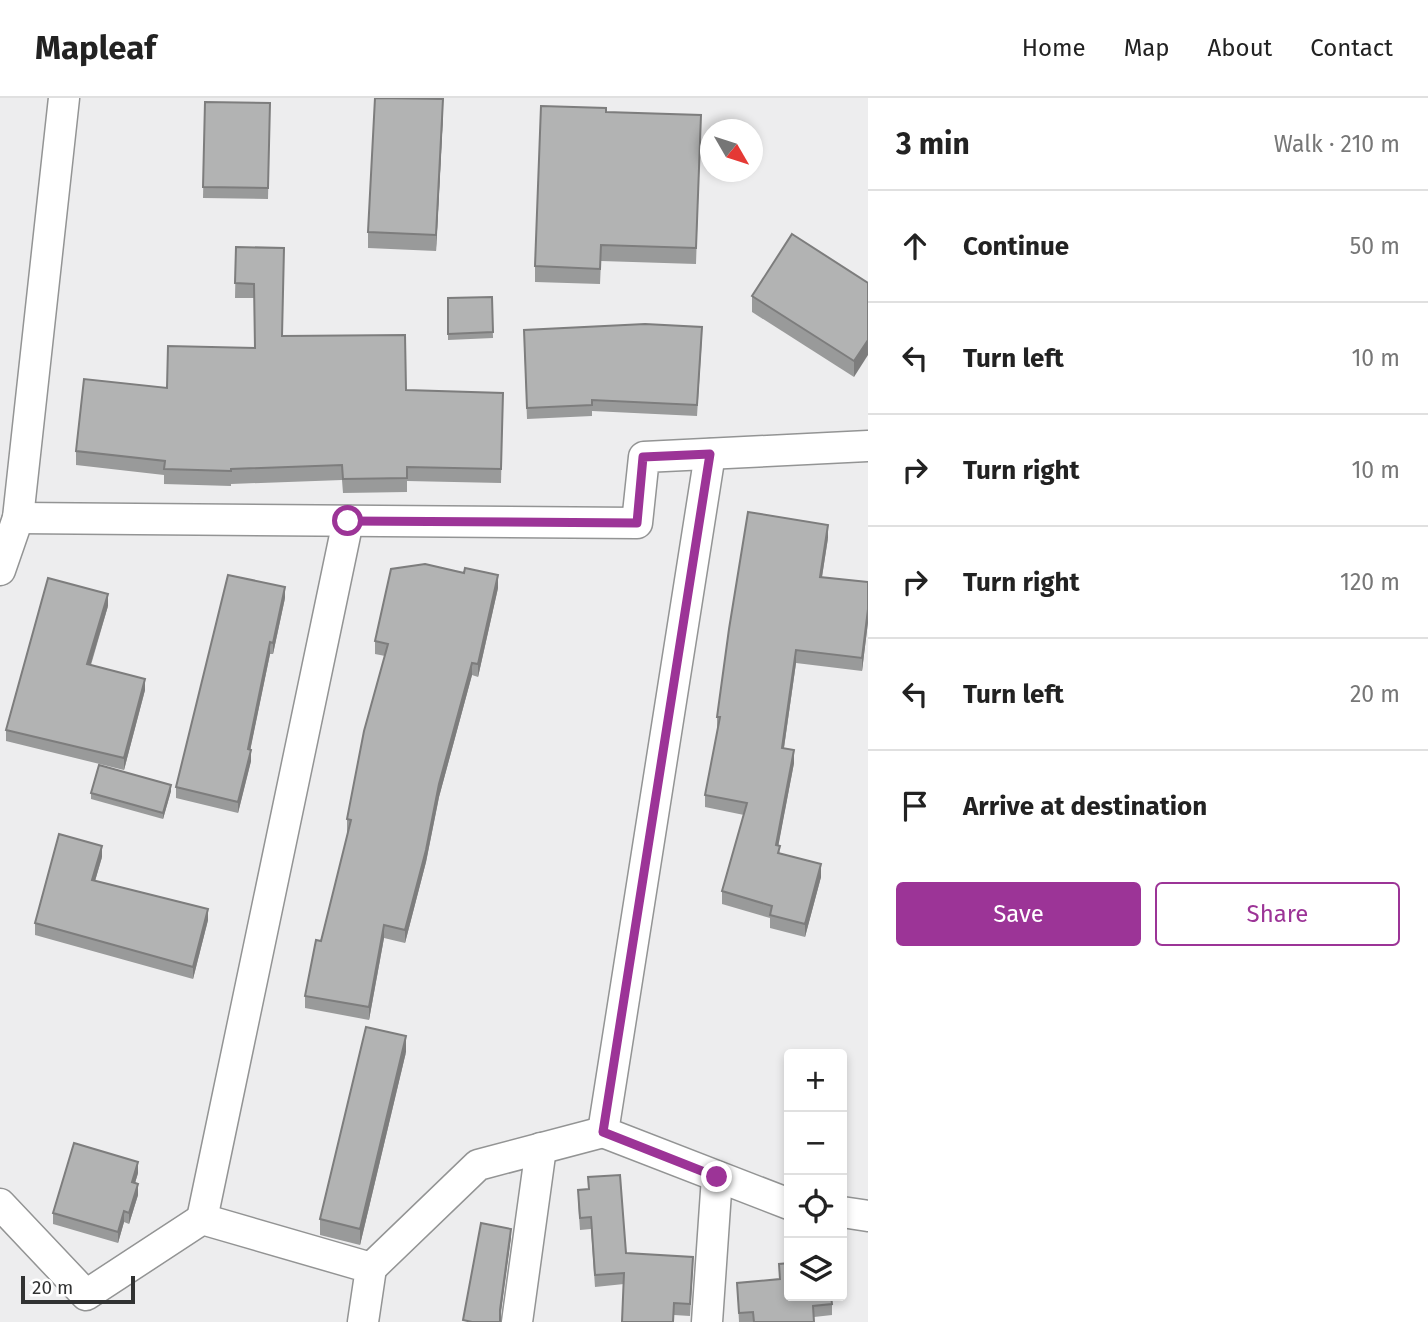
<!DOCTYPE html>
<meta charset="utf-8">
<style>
:root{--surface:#fff;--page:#f2f2f2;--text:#222;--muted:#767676;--line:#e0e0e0;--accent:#9c3497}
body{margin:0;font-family:"Fira Sans",sans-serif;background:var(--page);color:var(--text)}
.controls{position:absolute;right:21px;bottom:21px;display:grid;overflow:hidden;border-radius:7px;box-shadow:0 4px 10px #0003}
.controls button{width:63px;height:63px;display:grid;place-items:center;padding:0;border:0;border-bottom:2px solid var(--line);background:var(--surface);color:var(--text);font:35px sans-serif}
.compass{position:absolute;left:700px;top:21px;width:63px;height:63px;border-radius:50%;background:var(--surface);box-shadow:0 4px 10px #0003;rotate:129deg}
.scale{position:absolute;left:21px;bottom:18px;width:114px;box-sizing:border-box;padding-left:7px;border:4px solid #313232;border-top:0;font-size:19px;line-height:24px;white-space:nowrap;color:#313232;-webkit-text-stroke:5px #fff;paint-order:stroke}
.stop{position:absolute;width:21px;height:21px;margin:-16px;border:5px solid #9c3497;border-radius:50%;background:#fff}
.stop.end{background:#9c3497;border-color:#fff;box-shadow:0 2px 7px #0008}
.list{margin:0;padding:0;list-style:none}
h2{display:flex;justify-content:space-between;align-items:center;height:91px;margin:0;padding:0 28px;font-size:30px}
h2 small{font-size:23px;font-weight:400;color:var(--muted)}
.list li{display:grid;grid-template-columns:46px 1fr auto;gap:21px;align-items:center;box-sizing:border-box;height:112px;padding:0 28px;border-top:2px solid var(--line)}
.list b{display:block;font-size:26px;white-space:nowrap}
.list em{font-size:23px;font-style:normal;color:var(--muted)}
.actions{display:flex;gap:14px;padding:21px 28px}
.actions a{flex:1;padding:16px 0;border:2px solid var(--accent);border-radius:7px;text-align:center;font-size:24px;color:var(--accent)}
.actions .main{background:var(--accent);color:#fff}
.icon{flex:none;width:38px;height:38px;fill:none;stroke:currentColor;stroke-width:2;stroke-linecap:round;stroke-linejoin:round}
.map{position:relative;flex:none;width:868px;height:1224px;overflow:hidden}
header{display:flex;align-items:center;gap:42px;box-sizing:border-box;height:98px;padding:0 35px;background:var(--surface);border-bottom:2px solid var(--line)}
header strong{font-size:33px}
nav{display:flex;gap:38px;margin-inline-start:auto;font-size:24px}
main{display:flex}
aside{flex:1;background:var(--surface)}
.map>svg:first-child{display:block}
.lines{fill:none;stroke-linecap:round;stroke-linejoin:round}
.street-casing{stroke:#939494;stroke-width:33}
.street{stroke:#fff;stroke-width:30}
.wall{fill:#999a9a}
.shaded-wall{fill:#7d7d7d}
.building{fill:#b2b3b3;stroke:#7d7d7d;stroke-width:2}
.route{stroke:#9c3497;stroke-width:9}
</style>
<header>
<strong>Mapleaf</strong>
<nav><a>Home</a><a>Map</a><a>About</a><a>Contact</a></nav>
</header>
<main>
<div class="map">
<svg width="868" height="1224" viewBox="0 0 868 1224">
<rect width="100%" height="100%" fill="#ededee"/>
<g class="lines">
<g class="street-casing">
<g id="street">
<polyline points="710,356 603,1034 789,1106"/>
<polyline points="18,420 637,425 644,359 868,348"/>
<polyline points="0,472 18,420 64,0"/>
<polyline points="0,1106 86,1197 202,1121 371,1170 363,1224"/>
<polyline points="842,1114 868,1118"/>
<polyline points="202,1121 348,423"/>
<polyline points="371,1170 478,1067 603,1034"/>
<polyline points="517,1224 541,1050"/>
<polyline points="707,1224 717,1079"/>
</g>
</g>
<use href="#street" class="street"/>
</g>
<g class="wall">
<polygon points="205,4 270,5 268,101 203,100"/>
<polygon points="443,17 436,153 368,150 368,134"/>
<polygon points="701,17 696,166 601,163 600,186 535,184 535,168"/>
<polygon points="236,149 283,238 406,292 503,295 501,385 407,383 407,394 343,395 342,382 231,386 231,388 164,386 164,377 76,367 76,353 167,290 255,250 254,200 235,200"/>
<polygon points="868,185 854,279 752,214 752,198"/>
<polygon points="492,199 493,240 448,242 448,200"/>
<polygon points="702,240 697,318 592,313 592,318 527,321 524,243"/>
<polygon points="828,440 822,479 868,484 868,524 862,573 796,565 784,650 794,665 778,748 780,756 821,779 805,839 770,830 770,820 722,806 722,793 744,717 705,709 705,697 718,632 717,632 717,619"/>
<polygon points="498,490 478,579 472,577 439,699 426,764 405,845 384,840 369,922 305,910 305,898 321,843 348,734 347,734 347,721 385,558 375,556 375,543"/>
<polygon points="285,500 273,556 270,556 250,652 251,663 238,715 176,700 176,689"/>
<polygon points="108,508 91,567 145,592 124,672 6,643 6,632"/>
<polygon points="171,693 163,721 91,701 91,695"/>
<polygon points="102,759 95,783 208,822 193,881 35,837 35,825"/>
<polygon points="406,954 360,1147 320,1137 320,1121"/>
<polygon points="138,1075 135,1085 138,1097 129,1126 124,1124 118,1145 53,1126 53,1115"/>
<polygon points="588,1079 626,1155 693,1170 690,1218 674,1217 624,1186 595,1189 591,1131 580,1132 578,1103 578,1092 588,1091"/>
<polygon points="779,1166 832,1206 832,1217 814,1219 814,1224 739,1224 737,1185 779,1181"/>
</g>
<g class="shaded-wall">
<polygon points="443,1 443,17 436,153 436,137"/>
<polygon points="868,242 868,257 854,279 854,263"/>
<polygon points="828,427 828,440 820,491 820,479"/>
<polygon points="498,477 498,490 478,579 478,566"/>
<polygon points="285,489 285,500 273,556 273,545"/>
<polygon points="108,496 108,508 87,578 87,566"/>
<polygon points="868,511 868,524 862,573 862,560"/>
<polygon points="270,544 270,556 248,663 248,651"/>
<polygon points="796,552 796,565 782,663 782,650"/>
<polygon points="472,565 472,577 439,699 426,764 405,845 405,832 439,686"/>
<polygon points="145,581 145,592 124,672 124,660"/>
<polygon points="251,652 251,663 238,715 238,704"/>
<polygon points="794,652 794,665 776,760 776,747"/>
<polygon points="171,687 171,693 163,721 163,715"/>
<polygon points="102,748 102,759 92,793 92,782"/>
<polygon points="821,766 821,779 805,839 805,826"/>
<polygon points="208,811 208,822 193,881 193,869"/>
<polygon points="384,827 384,840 369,922 369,909"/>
<polygon points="406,938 406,954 360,1147 360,1131"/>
<polygon points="138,1064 138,1075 132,1095 132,1084"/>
<polygon points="138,1086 138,1097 129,1126 129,1115"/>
<polygon points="124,1113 124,1124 118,1145 118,1134"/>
<polygon points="511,1131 511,1140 500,1222 500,1212"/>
</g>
<g class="building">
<polygon points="375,0 443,1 436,137 368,134"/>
<polygon points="205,4 270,5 268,90 203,89"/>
<polygon points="541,8 606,10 606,14 701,17 696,150 601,147 600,171 535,168"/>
<polygon points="792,136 868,185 868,242 854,263 752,198"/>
<polygon points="236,149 284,150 282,238 405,237 406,292 503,295 501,371 407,369 407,380 343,381 342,367 231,371 231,373 164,371 165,363 76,353 84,281 167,290 168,248 255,250 254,186 235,185"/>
<polygon points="492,199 493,234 448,236 448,200"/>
<polygon points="645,226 702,229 697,307 592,302 592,307 527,310 524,232"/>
<polygon points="748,414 828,427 820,479 868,484 868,511 862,560 796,552 782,650 794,652 776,747 780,748 778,755 821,766 805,826 770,817 772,808 722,793 747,705 705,697 720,619 717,619 729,531"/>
<polygon points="425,466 464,475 465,470 498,477 478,566 472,565 439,686 426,752 405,832 384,827 369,909 305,898 316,842 321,843 351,722 347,721 364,633 388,546 375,543 391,471"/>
<polygon points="228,477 285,489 273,545 270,544 248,651 251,652 238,704 176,689"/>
<polygon points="48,480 108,496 87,566 145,581 124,660 6,632"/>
<polygon points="99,667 171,687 163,715 91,695"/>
<polygon points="59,736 102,748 92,782 208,811 193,869 35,825"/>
<polygon points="366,929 406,938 360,1131 320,1121"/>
<polygon points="74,1045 138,1064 132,1084 138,1086 129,1115 124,1113 118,1134 53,1115"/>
<polygon points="620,1077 626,1155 693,1159 690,1206 674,1205 673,1224 622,1224 624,1175 595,1177 591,1119 580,1120 578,1092 589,1091 588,1079"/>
<polygon points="481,1125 511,1131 500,1212 500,1224 472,1224 463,1222"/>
<polygon points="789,1165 789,1198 831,1198 832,1206 813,1208 814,1224 754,1224 753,1214 739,1215 737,1185 780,1181 779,1166"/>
</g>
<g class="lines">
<polyline class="route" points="348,423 637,425 643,359 710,356 603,1034 717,1079"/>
</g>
</svg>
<div class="controls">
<button>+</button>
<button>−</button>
<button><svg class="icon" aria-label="locate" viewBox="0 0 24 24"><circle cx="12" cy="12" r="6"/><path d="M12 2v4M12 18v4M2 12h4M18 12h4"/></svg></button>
<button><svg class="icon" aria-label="layers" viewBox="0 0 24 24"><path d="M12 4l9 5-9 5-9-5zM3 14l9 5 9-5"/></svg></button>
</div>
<svg class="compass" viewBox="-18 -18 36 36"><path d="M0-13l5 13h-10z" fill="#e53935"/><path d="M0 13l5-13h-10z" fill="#767676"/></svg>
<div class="scale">20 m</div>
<div class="stop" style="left:348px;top:423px"></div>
<div class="stop end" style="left:717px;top:1079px"></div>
</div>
<aside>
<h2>3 min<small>Walk · 210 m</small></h2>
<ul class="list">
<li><svg class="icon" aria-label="ahead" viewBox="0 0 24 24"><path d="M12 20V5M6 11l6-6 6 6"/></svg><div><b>Continue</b></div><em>50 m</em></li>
<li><svg class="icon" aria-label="left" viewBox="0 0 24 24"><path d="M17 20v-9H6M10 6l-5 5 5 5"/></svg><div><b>Turn left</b></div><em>10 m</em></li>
<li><svg class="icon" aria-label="right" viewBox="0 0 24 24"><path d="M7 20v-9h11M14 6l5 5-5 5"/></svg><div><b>Turn right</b></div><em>10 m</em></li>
<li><svg class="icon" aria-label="right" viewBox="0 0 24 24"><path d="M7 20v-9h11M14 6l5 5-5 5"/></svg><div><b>Turn right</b></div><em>120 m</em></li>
<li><svg class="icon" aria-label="left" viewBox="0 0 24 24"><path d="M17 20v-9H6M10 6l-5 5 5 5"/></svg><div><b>Turn left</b></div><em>20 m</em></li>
<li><svg class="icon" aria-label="arrive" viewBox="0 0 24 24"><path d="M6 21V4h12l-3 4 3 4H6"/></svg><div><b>Arrive at destination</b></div></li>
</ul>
<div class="actions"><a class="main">Save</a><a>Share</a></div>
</aside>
</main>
